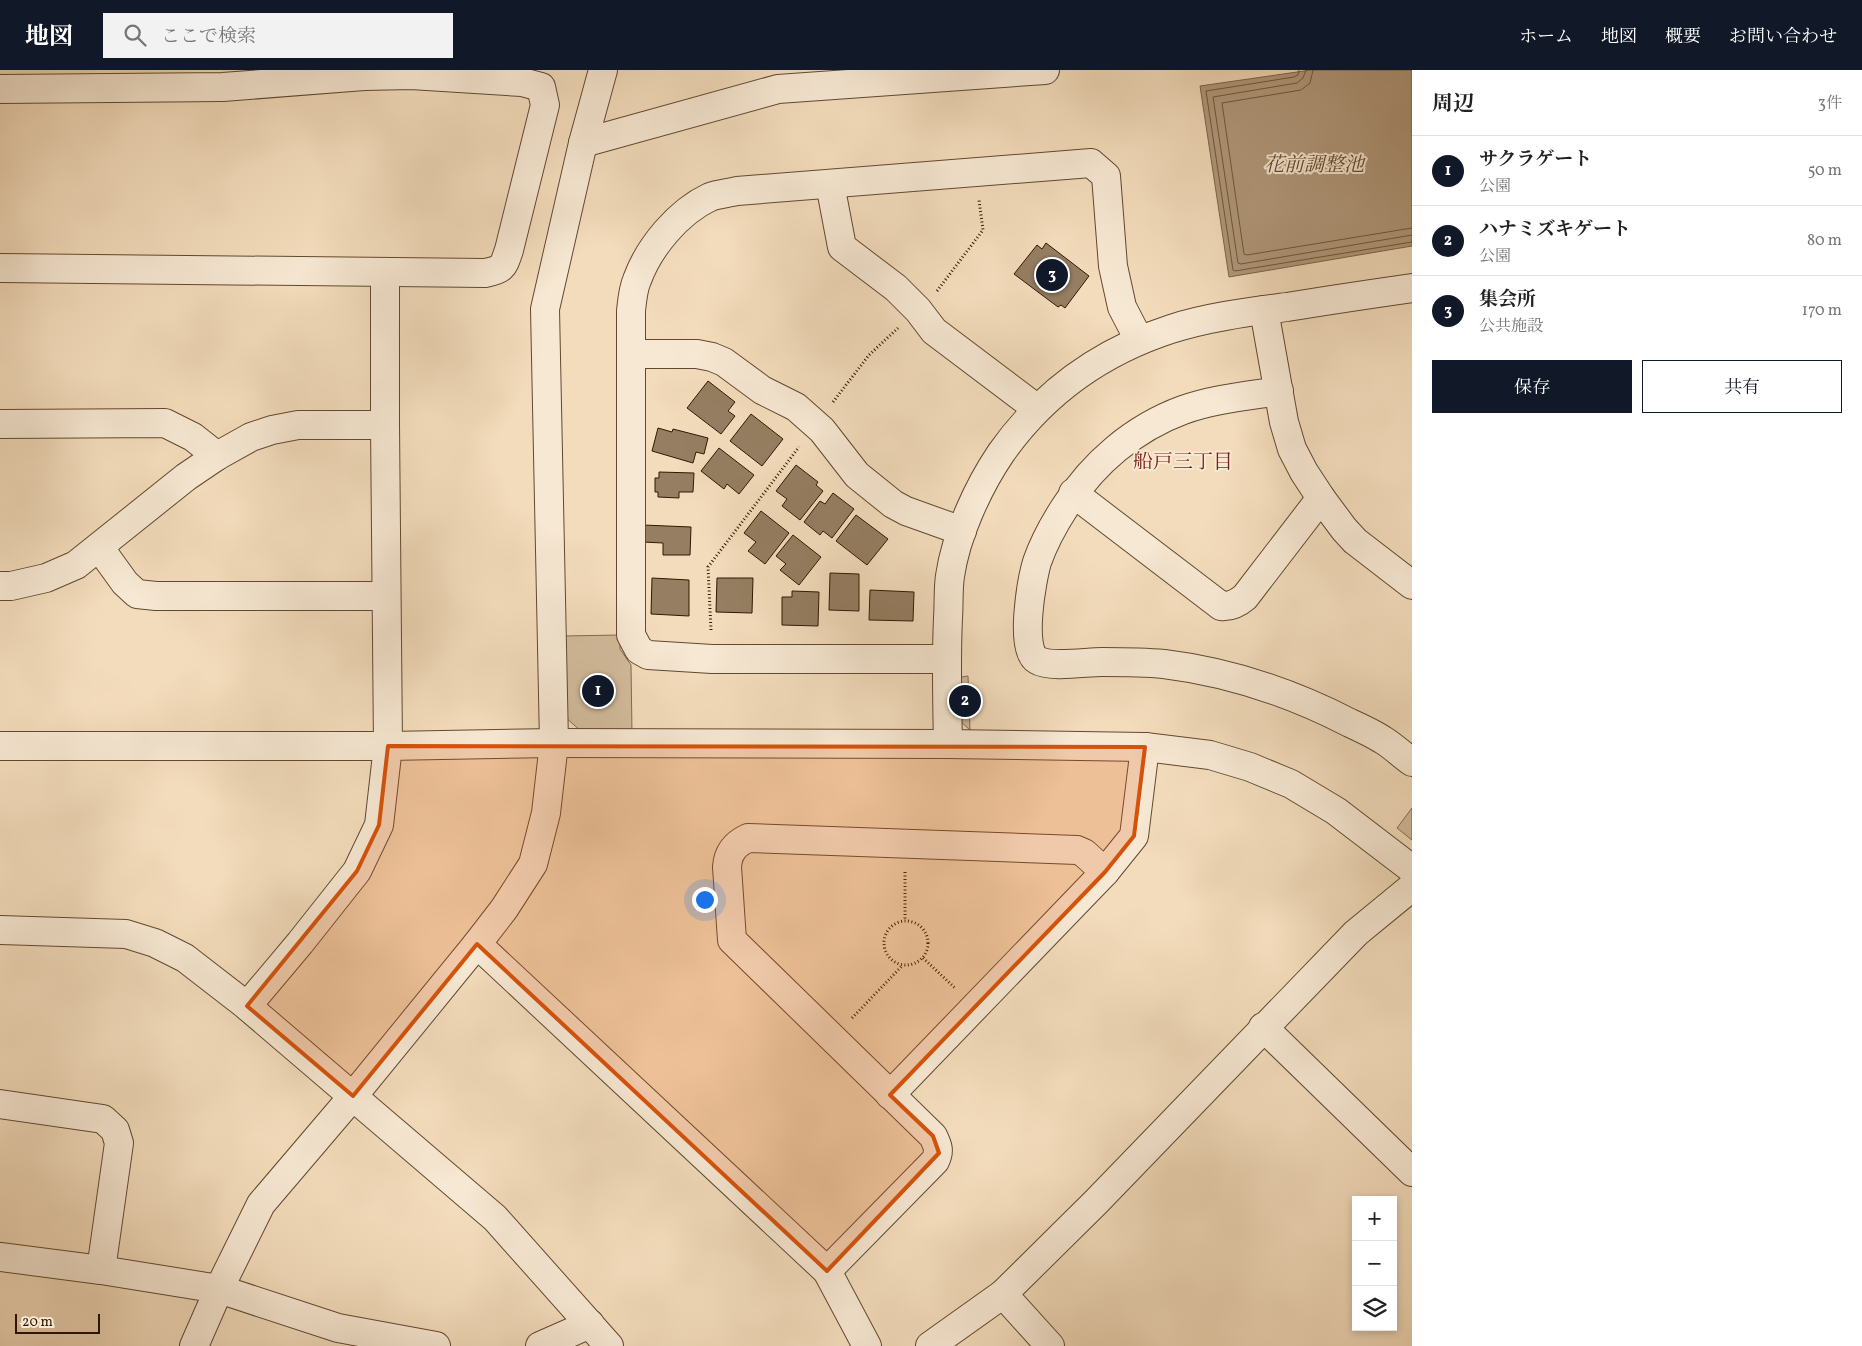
<!DOCTYPE html>
<html lang="ja">
<meta charset="utf-8">
<style>
:root{--surface:#fff;--page:#f2f2f2;--text:#222;--muted:#767676;--line:#e0e0e0;--accent:#111827}
body{margin:0;font-family:Vollkorn,"Noto Serif JP",serif;background:var(--page);color:var(--text)}
.controls{position:absolute;right:15px;bottom:15px;display:grid;overflow:hidden;border-radius:0px;box-shadow:0 2px 8px #0003}
.controls button{width:45px;height:45px;display:grid;place-items:center;padding:0;border:0;border-bottom:1px solid var(--line);background:var(--surface);color:var(--text);font:25px sans-serif}
.scale{position:absolute;left:15px;bottom:12px;width:85px;box-sizing:border-box;padding-left:5px;border:2px solid #301800;border-top:0;font-size:14px;line-height:18px;white-space:nowrap;color:#301800;-webkit-text-stroke:4px #f7e8d3;paint-order:stroke}
.you{position:absolute;left:704px;top:829px;width:18px;height:18px;margin:-12px;border:4px solid #fff;border-radius:50%;background:#1a73e8;box-shadow:0 0 0 8px #1a73e833}
.badge{display:grid;place-items:center;width:32px;height:32px;border-radius:50%;background:var(--accent);color:#fff;font-size:16px;font-weight:700}
.pin{position:absolute;translate:-50% -50%;border:2px solid #fff;box-shadow:0 1px 5px #0006}
.list{margin:0;padding:0;list-style:none}
h2{display:flex;justify-content:space-between;align-items:center;height:65px;margin:0;padding:0 20px;font-size:21px}
h2 small{font-size:16px;font-weight:400;color:var(--muted)}
.list li{display:grid;grid-template-columns:32px 1fr auto;gap:15px;align-items:center;box-sizing:border-box;height:70px;padding:0 20px;border-top:1px solid var(--line)}
.list b{display:block;font-size:19px;white-space:nowrap}
.list p{margin:0;font-size:16px;white-space:nowrap;color:var(--muted)}
.list em{font-size:16px;font-style:normal;color:var(--muted)}
.actions{display:flex;gap:10px;padding:15px 20px}
.actions a{flex:1;padding:11px 0;border:1px solid var(--accent);border-radius:0px;text-align:center;font-size:18px;color:var(--accent)}
.actions .main{background:var(--accent);color:#fff}
.icon{flex:none;width:28px;height:28px;fill:none;stroke:currentColor;stroke-width:2;stroke-linecap:round;stroke-linejoin:round}
.map{position:relative;flex:none;width:1412px;height:1276px;overflow:hidden}
header{display:flex;align-items:center;gap:30px;box-sizing:border-box;height:70px;padding:0 25px;background:var(--accent);color:#fff}
header strong{font-size:24px}
nav{display:flex;gap:28px;margin-inline-start:auto;font-size:18px}
.search{width:350px;height:45px;background:var(--page);display:flex;align-items:center;gap:12px;box-sizing:border-box;padding:0 18px;border-radius:0px;color:var(--muted);font-size:19px}
main{display:flex}
aside{flex:1;background:var(--surface)}
.map>svg:first-child{display:block}
.green{fill:#d2bb9c;stroke:#816a4e}
.water{fill:#b1997c;stroke:#7d654a}
.lines{fill:none;stroke-linecap:round;stroke-linejoin:round}
.shore{stroke:#70583e;stroke-width:1}
.building{fill:#957e62;stroke:#301800}
.minor-casing{stroke:#61492f;stroke-width:30}
.tertiary-casing{stroke:#61492f;stroke-width:30}
.path{stroke:#301800;stroke-width:3;stroke-dasharray:1 2.5;stroke-linecap:butt}
.minor{stroke:#f7e8d3;stroke-width:28}
.tertiary{stroke:#f7e8d3;stroke-width:28}
.marked{fill:#d6520b;fill-opacity:0.2;stroke:#d6520b;stroke-width:4;stroke-linejoin:round}
.labels{text-anchor:middle;dominant-baseline:central;stroke-width:4;stroke-linejoin:round;paint-order:stroke}
.water-label{font-size:20px;font-style:italic;fill:#644c32;stroke:#f7e8d3}
.neighbourhood-label{font-size:20px;fill:#7a1f14;stroke:#f7e8d3}
</style>
<header>
<strong>地図</strong>
<div class="search"><svg class="icon" aria-label="search" viewBox="0 0 24 24"><circle cx="10" cy="10" r="6"/><path d="M15 15l6 6"/></svg>ここで検索</div>
<nav><a>ホーム</a><a>地図</a><a>概要</a><a>お問い合わせ</a></nav>
</header>
<main>
<div class="map">
<svg width="1412" height="1276" viewBox="0 0 1412 1276">
<rect width="100%" height="100%" fill="#f3dcbc"/>
<filter id="stains"><feTurbulence type="fractalNoise" baseFrequency=".004" numOctaves="4"/><feColorMatrix values="0 0 0 0 .2 0 0 0 0 .09 0 0 0 0 .02 0 0 0 .5 -.17"/></filter>
<radialGradient id="worn" r=".72"><stop offset=".6" stop-color="#630" stop-opacity="0"/><stop offset="1" stop-color="#630" stop-opacity=".3"/></radialGradient>
<g class="green">
<polygon points="620,565 620,579 631,595 632,664 583,663 564,646 563,566"/>
<polygon points="968,606 970,660 961,652 960,610 962,607"/>
<polygon points="1412,738 1412,770 1397,758"/>
</g>
<polygon class="water" points="1311,0 1412,0 1412,176 1229,207 1200,16"/>
<g class="lines">
<g class="shore">
<polyline points="1299,0 1298,5 1294,7 1206,21 1233,200 1235,201 1412,172"/>
<polyline points="1306,0 1303,8 1297,13 1213,27 1238,193 1241,194 1412,165"/>
<polyline points="1313,0 1310,13 1301,20 1222,33 1244,184 1247,185 1412,158"/>
</g>
</g>
<g class="building">
<polygon points="1046,173 1089,206 1065,238 1061,235 1058,237 1014,204 1037,175 1042,179"/>
<polygon points="708,311 735,332 728,341 735,346 721,364 687,338"/>
<polygon points="751,344 783,369 762,396 730,371"/>
<polygon points="658,358 672,362 673,359 708,368 704,384 696,382 693,393 652,381"/>
<polygon points="719,378 754,405 739,424 727,414 724,419 701,401"/>
<polygon points="796,395 818,412 816,415 823,421 800,450 782,436 787,429 776,421"/>
<polygon points="659,402 694,403 693,422 679,422 679,428 658,427 658,422 655,422 655,408 659,408"/>
<polygon points="833,423 854,439 832,468 823,461 820,465 804,452 820,431 825,434"/>
<polygon points="761,441 789,463 765,494 748,481 756,472 744,463"/>
<polygon points="856,445 888,469 867,495 836,471"/>
<polygon points="643,455 691,457 690,485 663,485 663,473 643,472"/>
<polygon points="793,465 821,487 799,515 780,500 786,494 776,486"/>
<polygon points="830,503 859,504 859,541 829,540"/>
<polygon points="652,508 689,510 689,546 651,544"/>
<polygon points="717,508 753,508 752,543 716,542"/>
<polygon points="870,520 914,522 913,551 869,550"/>
<polygon points="792,521 819,522 818,556 782,555 782,527 792,527"/>
</g>
<g class="lines">
<g class="minor-casing">
<g id="minor">
<path d="M0 19 223 17 364 6 411 5 522 12 541 17 545 35 509 180C503 197 504 199 485 203L0 198"/>
<polyline points="583,73 778,19 1045,0"/>
<polyline points="830,114 842,177 896,218 918,240 934,261 1036,338"/>
<polyline points="1264,240 1284,352 1292,379 1304,402 1321,428 1344,459 1355,471 1412,515"/>
<polyline points="631,284 697,284 712,287 724,292 762,320 796,337 822,360 857,405 893,434 906,441 962,461"/>
<path d="M1279 321C1247 326 1214 329 1183 340 1134 358 1093 393 1065 437 1054 454 1044 472 1037 492 1032 509 1019 580 1037 590 1050 598 1086 592 1102 592 1123 592 1143 592 1164 594 1229 602 1292 623 1350 653 1361 658 1372 663 1383 670 1393 676 1402 685 1412 692"/>
<polyline points="0,354 165,353 193,367 217,386"/>
<path d="M1073 423 1221 536C1231 537 1238 533 1245 527L1321 428"/>
<polyline points="99,477 125,513 137,524 156,526 386,526"/>
<polyline points="0,516 11,516 46,508 76,495 186,407 217,386 251,367 272,360 298,355 385,355"/>
<path d="M946 589H712L648 585 639 580 631 565V241C632 231 633 219 637 210 649 177 678 142 710 127 718 124 729 123 737 121L1091 93 1106 106 1113 196 1122 237 1139 270"/>
<path d="M948 674C947 632 946 590 948 548 949 534 948 519 950 506 956 465 978 417 1001 383 1044 322 1100 282 1171 259 1208 247 1249 242 1287 237 1329 230 1370 224 1412 218"/>
<polyline points="0,676 388,676 554,673 948,674 1145,677 1210,685 1250,697 1291,714 1336,741 1412,799"/>
<polyline points="0,860 126,864 155,873 185,888 247,936 495,1148 609,1276"/>
<polyline points="477,874 827,1201 867,1276"/>
<polyline points="247,936 300,873 357,801 379,755 388,676 385,355 385,203"/>
<polyline points="1263,957 1412,1102"/>
<polyline points="890,1025 1105,802 1134,766 1145,677"/>
<polyline points="0,1034 103,1049 115,1060 119,1073 101,1200"/>
<polyline points="0,1187 101,1200 219,1219 338,1258 436,1276"/>
<path d="M827 1201 935 1091C940 1081 938 1076 933 1066L732 870 727 797C728 782 735 774 748 768L1077 780 1084 783 1105 802"/>
<polyline points="1003,1224 1050,1276"/>
<polyline points="194,1276 219,1219 261,1134 353,1026 477,874 504,839 533,794 546,743 554,673 545,239 583,73 603,0"/>
<polyline points="540,1276 590,1254"/>
</g>
</g>
<g class="tertiary-casing">
<polyline id="tertiary" points="930,1276 1003,1224 1096,1132 1356,863 1412,817"/>
</g>
<g class="path">
<polyline points="937,221 983,160 979,130"/>
<polyline points="833,332 869,285 898,258"/>
<polyline points="711,560 708,497 799,377"/>
<polyline points="905,802 905,851"/>
<circle cx="906" cy="873" r="22"/>
<polyline points="923,888 955,918"/>
<polyline points="852,948 903,895"/>
</g>
<use href="#minor" class="minor"/>
<use href="#tertiary" class="tertiary"/>
</g>
<path class="marked" d="M388 676 1145 677 1134 766 1105 802 890 1025 933 1066 939 1083 827 1201 477 874 353 1026 247 936 357 801 379 755Z"/>
<g class="labels">
<g class="water-label">
<text x="1314" y="96">花前調整池</text>
</g>
<g class="neighbourhood-label">
<text x="1183" y="393">船戸三丁目</text>
</g>
</g>
<rect width="100%" height="100%" filter="url(#stains)"/>
<rect width="100%" height="100%" fill="url(#worn)"/>
</svg>
<div class="controls">
<button>+</button>
<button>−</button>
<button><svg class="icon" aria-label="layers" viewBox="0 0 24 24"><path d="M12 4l9 5-9 5-9-5zM3 14l9 5 9-5"/></svg></button>
</div>
<div class="scale">20 m</div>
<div class="you"></div>
<div class="pin badge" style="left:598px;top:621px">1</div>
<div class="pin badge" style="left:965px;top:631px">2</div>
<div class="pin badge" style="left:1052px;top:205px">3</div>
</div>
<aside>
<h2>周辺<small>3件</small></h2>
<ul class="list">
<li><span class="badge">1</span><div><b>サクラゲート</b><p>公園</p></div><em>50 m</em></li>
<li><span class="badge">2</span><div><b>ハナミズキゲート</b><p>公園</p></div><em>80 m</em></li>
<li><span class="badge">3</span><div><b>集会所</b><p>公共施設</p></div><em>170 m</em></li>
</ul>
<div class="actions"><a class="main">保存</a><a>共有</a></div>
</aside>
</main>
